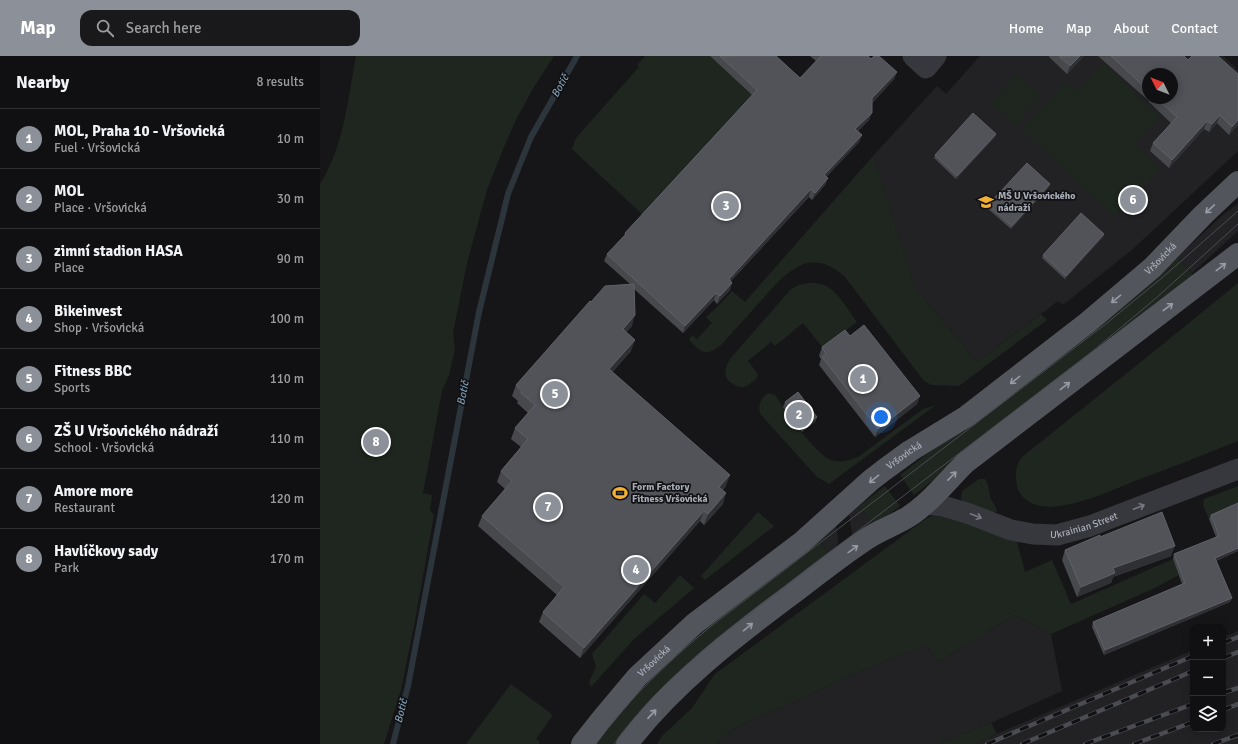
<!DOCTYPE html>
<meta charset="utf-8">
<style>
:root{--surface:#101012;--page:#19191b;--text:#f1f3f6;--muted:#9c9d9f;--line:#303032;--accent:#8c9099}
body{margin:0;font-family:Signika,sans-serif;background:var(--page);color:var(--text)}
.controls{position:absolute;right:12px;bottom:12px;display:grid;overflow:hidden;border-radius:8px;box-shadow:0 2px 10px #0003}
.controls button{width:36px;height:36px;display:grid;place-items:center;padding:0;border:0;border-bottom:1px solid var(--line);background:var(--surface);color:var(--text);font:20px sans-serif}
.compass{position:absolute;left:822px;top:12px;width:36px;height:36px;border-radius:50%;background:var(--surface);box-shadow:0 2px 10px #0003;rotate:312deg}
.you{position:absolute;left:561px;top:361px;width:14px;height:14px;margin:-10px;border:3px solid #fff;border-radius:50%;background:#1a73e8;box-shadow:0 0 0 6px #1a73e833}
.badge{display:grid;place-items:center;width:26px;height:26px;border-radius:50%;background:var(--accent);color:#fff;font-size:13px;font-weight:700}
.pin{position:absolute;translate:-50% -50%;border:2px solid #fff;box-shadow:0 1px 4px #0006}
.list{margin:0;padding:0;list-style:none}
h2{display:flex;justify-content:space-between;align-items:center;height:52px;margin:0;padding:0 16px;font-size:17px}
h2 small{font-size:13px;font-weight:400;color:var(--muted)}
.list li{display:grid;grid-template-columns:26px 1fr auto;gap:12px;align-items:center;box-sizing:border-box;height:60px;padding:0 16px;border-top:1px solid var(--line)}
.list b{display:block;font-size:15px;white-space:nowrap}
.list p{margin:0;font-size:13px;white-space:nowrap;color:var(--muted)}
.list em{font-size:13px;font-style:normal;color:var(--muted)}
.icon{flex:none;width:22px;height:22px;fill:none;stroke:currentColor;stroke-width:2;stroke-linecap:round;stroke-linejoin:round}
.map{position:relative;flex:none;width:918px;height:688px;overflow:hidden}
header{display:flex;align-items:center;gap:24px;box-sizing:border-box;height:56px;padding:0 20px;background:var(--accent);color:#fff}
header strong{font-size:19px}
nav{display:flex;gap:22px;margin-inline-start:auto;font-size:14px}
.search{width:280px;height:36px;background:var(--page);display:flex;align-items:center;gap:10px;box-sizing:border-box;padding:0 14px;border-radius:12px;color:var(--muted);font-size:15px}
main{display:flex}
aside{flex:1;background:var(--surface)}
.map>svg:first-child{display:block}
.built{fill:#222225;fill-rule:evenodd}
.green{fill:#1e261f}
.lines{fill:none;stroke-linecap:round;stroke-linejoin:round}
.stream{stroke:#2c353c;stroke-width:6}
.minor{stroke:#37383d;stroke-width:21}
.major{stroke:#53555c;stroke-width:22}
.tram{stroke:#4a4c52;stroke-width:1}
.rail-casing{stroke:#4a4c52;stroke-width:4.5}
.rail{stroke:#111113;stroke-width:3;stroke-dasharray:9;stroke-linecap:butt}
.wall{fill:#47494d;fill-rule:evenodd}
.shaded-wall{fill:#2f3033}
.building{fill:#525359;stroke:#5f6168}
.oneway{stroke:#979ba6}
.oneway2{stroke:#757881}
.labels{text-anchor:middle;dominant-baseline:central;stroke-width:3.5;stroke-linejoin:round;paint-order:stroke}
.poi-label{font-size:10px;font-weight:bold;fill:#a8adb8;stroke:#111113;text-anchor:start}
.street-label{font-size:10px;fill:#a8adb8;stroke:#111113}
.water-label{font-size:11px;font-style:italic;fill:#7f9bb3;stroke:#111113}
</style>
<header>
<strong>Map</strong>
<div class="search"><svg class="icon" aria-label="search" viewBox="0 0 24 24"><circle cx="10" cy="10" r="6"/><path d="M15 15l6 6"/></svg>Search here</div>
<nav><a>Home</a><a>Map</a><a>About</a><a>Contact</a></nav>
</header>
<main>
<aside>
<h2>Nearby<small>8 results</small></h2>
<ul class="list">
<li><span class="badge">1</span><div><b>MOL, Praha 10 - Vršovická</b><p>Fuel · Vršovická</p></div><em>10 m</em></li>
<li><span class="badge">2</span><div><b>MOL</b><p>Place · Vršovická</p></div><em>30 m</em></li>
<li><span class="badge">3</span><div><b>zimní stadion HASA</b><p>Place</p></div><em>90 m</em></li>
<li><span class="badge">4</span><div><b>Bikeinvest</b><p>Shop · Vršovická</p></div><em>100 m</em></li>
<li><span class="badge">5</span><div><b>Fitness BBC</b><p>Sports</p></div><em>110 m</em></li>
<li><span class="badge">6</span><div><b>ZŠ U Vršovického nádraží</b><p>School · Vršovická</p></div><em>110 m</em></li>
<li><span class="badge">7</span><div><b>Amore more</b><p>Restaurant</p></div><em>120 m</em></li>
<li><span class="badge">8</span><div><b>Havlíčkovy sady</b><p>Park</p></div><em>170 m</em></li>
</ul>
</aside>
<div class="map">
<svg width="918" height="688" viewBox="0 0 918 688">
<rect width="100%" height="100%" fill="#161618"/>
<g class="built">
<path d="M660 0H903L918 14V95L813 193 743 249 738 245 657 306 596 233 553 100 617 30 626 38ZM828 18H852V42H828Z"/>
<polygon points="918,148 918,175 872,217 857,201 905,157"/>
<polygon points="539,450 554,469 533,485 529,458"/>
<polygon points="516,468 518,482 517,496 512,501 497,482"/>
<polygon points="694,559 731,578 742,635 671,667 617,688 397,688 413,673 546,613 606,589 619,606"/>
<polygon points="918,575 918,688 653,688 873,594 873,673 903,673 903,581"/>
</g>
<g class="green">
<path d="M36 0H234L214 31 197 62 184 91 167 134 147 207 133 277 135 294 129 319 122 335 103 437 112 439 110 454 114 459 94 570 81 634 64 688H0V128C24 90 28 43 36 0Z"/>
<polygon points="325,0 390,0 434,41 324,160 252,93 256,82 319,11 317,9"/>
<polygon points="783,7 840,60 813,88 840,113 795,161 701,74 746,25 757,35"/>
<polygon points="697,18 722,41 696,70 670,47"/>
<path d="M553 100 596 233 657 306 721 258 727 264 639 330 612 329 604 325 525 221C488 188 465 218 440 246 427 260 414 275 401 289 385 302 381 296 369 284L372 279 377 283 392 267 386 261 398 250 412 235 425 246Z"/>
<polygon points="857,201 876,222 594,439 580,419"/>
<path d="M488 227C494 227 499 227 504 229 518 235 528 254 537 266L503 292 483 267 455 290 451 286 428 305 438 318 437 322C434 325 429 329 424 331 421 331 417 331 415 329 402 324 404 312 410 303L471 233 479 229Z"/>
<path d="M918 227V385C884 399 849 412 815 425 791 435 766 446 740 450 724 453 701 448 697 430 695 418 695 411 702 401L832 297Z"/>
<path d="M448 337 455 339C465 354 495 398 511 404 521 407 529 405 538 401L603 353 616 349 509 428 497 421 441 359C437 351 440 343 448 337Z"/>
<path d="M659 423H665C670 429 668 436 671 443 673 447 676 450 677 455L673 457 647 448 641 444 642 435Z"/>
<polygon points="565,430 580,450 554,469 539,450"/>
<polygon points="918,430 918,451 889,463 883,449 884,443"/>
<polygon points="438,456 454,470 385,524 381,520"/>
<polygon points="613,460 631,461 697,486 705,516 732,504 751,548 853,503 859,519 835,532 731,578 694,559 619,606 606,589 546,613 413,673 397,688 337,688 342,680 372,652 395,618 607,462"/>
<polygon points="497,482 512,501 299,688 272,688 353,597"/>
<polygon points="360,519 374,532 314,583 271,631 269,626 276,611 272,598 324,538 335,547"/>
<polygon points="191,628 233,659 216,683 220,686 219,688 146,688"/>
<polygon points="671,667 677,678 653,688 617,688"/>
</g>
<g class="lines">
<polyline class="stream" points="73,688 88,630 159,256 188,138 211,81 257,0"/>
<g class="minor">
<polyline points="593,0 606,12 616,0"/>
<path id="s1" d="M605 448 623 450 647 457 691 474 713 478 737 479 770 470 918 413"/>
</g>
<g class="major">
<path id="s2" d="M262 688 281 664 317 621 374 568 482 486 551 424 564 414 590 395 647 360 767 267 832 212 883 159 918 126"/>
<path d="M307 688C353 628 413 582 472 538 497 519 522 499 548 482 560 474 575 469 588 461 610 447 627 425 645 407L918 198"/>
</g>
<g class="tram">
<path d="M276 688C308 643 348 606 390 571L787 267 843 221 918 155"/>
<path d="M294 688C308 670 322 652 338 636 357 617 378 599 398 582L774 294 835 243 918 168"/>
</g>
<g class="rail-casing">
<g id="rail">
<polyline points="903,587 918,581"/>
<polyline points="903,602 918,596"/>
<polyline points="903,637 918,632"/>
<polyline points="903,654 918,648"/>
<polyline points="667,688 873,600"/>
<polyline points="702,688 873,615"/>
<polyline points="765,688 873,648"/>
<polyline points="814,688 873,666"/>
<polyline points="893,688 918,679"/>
</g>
</g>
<use href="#rail" class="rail"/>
</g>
<g class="wall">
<polygon points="390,0 456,0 480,22 496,5 490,0 548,0 551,3 577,16 574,23 552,47 549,64 538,75 542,79 539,86 506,121 508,122 505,129 492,144 489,141 411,225 410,234 397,248 394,244 363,277 314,233 312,270 306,276 311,295 292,316 406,430 403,434 403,448 384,469 380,465 260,602 219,566 223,556 237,539 158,470 162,460 185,433 177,426 181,415 201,391 191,383 195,372 208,357 197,347 198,345 192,340 196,329 271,246 310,228 284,205 287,198 304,180 305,177 432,39"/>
<polygon points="729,0 764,0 747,18 729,1"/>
<path d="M778 0H864L868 4 918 18V69L909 79 897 67 889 76 884 73 849 112 830 95 833 87 851 67 829 46V45ZM828 18 852 42H828Z"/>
<polygon points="676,78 675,81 636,123 614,102 615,99"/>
<polygon points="729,131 691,173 667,152 668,149"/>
<polygon points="784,178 783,181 745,223 722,202 723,199"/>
<polygon points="530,280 597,348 555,381 499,309 501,303 499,300 502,291"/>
<polygon points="465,346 497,361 495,366 482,376 463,351"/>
<polygon points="918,447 918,495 896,505 912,542 910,546 784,599 772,571 773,566 862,528 853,503 854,498 896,481 889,463 891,459"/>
<polygon points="780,481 851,500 793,521 791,527 757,541 742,504 745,494"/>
</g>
<g class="shaded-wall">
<polygon points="760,0 764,0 747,18 750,10"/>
<polygon points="577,16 574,23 550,50 552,42"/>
<polygon points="552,57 549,64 533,80 535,73"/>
<polygon points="900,59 897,67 889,76 892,68"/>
<polygon points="918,64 918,69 909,79 912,71"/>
<polygon points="887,65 884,73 849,112 852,104"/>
<polygon points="676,78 675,81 636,123 637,120"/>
<polygon points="542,79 539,86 502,126 504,119"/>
<polygon points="508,122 505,129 492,144 495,137"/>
<polygon points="730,128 729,131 691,173 692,170"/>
<polygon points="491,133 489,141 406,230 409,223"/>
<polygon points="784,178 783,181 745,223 746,220"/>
<polygon points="412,227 410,234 397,248 400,240"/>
<polygon points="396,237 394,244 363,277 365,270"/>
<polygon points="315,259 312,270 299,284 303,273"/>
<polygon points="315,284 311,295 286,324 289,313"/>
<polygon points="600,340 597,348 555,381 558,373"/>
<polygon points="497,361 495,366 482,376 484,371"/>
<polygon points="410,419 406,430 396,441 399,431"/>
<polygon points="406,437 403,448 384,469 388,458"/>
<polygon points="384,455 380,465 260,602 264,592"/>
<polygon points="855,490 851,500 793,521 791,527 757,541 761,531 793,512"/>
<polygon points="918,492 918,495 893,506 895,502"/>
<polygon points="912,542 910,546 784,599 785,594"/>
</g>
<g class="building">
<polygon points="400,0 456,0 480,22 501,0 500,0 548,0 551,3 554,0 559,0 577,16 552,42 552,57 535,73 542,79 504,119 508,122 495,137 491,133 409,223 412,227 400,240 396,237 365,270 287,198 306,178 305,177 437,34"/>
<polygon points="739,0 760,0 750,10"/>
<polygon points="791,0 864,0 868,4 872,0 898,0 918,18 918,64 912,71 900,59 892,68 887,65 852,104 833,87 857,61 836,42 852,42 852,18 828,18 828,34"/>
<polygon points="653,57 676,78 637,120 615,99"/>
<polygon points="707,107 730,128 692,170 668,149"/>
<polygon points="761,157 784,178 746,220 723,199"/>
<polygon points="314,228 315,259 303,273 315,284 289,313 410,419 399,431 406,437 388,458 384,455 264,592 223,556 244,531 162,460 192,425 181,415 208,383 195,372 215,349 201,337 202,335 196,329 270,245 271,246 285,230"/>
<polygon points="544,269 600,340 558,373 502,301 506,298 502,291 525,274 530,280"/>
<polygon points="478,336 497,361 484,371 465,346"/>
<polygon points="918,447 918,492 895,502 912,542 785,594 773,566 865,527 854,498 899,480 891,459"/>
<polygon points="842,456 855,490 793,512 795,517 761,531 745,494 780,479 780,481"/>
</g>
<defs><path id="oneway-shaft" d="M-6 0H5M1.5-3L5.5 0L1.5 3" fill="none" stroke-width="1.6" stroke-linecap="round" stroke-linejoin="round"/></defs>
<g class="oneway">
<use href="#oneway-shaft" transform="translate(890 153) rotate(137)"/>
<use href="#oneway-shaft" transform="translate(901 211) rotate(-38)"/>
<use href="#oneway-shaft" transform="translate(796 243) rotate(140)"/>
<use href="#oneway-shaft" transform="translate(848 251) rotate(-37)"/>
<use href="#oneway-shaft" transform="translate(695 324) rotate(142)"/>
<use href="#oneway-shaft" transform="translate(745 330) rotate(-38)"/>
<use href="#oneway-shaft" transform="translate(632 420) rotate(-45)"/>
<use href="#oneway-shaft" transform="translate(554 423) rotate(141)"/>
<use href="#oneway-shaft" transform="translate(533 493) rotate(-36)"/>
<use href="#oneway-shaft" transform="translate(428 571) rotate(-39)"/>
<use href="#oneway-shaft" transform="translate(332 658) rotate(-47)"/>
</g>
<g class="oneway2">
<use href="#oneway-shaft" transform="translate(819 451) rotate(-21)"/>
<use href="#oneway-shaft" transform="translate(656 460) rotate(21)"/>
</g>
<defs>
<g id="school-bare" transform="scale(1.2)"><path d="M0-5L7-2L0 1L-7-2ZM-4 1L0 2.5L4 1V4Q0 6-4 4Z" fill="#f2b134" stroke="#111113" stroke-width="2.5" paint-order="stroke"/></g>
<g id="stadium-bare" transform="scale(1.2)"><path d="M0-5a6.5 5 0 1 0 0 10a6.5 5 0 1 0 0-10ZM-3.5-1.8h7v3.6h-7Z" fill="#f2b134" stroke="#111113" stroke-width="2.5" paint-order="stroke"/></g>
</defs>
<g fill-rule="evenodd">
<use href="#school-bare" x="666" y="146"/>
<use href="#stadium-bare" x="300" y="437"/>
</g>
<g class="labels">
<g class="poi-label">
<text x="678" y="140">MŠ U Vršovického<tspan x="678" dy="12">nádraží</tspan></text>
<text x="312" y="431">Form Factory<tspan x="312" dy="12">Fitness Vršovická</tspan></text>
</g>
<g class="street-label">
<text stroke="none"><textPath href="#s2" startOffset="758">Vršovická</textPath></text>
<text stroke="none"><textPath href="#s2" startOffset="434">Vršovická</textPath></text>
<text stroke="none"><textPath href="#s1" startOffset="165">Ukrainian Street</textPath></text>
<text stroke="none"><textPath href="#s2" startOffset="110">Vršovická</textPath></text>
</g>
<g class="water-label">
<text transform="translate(240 30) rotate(-61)">Botič</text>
<text transform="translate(143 337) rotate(-79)">Botič</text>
<text transform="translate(81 655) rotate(-76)">Botič</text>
</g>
</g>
</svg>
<div class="controls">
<button>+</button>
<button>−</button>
<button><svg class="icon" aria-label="layers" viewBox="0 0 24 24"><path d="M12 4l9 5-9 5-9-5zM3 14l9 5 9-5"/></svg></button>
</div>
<svg class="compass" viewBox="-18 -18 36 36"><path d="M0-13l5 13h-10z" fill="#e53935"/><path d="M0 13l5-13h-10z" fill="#9c9d9f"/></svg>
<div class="you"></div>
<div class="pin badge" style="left:543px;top:323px">1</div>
<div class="pin badge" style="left:479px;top:359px">2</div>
<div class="pin badge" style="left:406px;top:150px">3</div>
<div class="pin badge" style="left:316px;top:514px">4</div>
<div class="pin badge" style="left:235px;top:338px">5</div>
<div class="pin badge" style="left:813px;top:144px">6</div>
<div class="pin badge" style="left:228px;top:451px">7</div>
<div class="pin badge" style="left:56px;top:386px">8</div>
</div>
</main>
